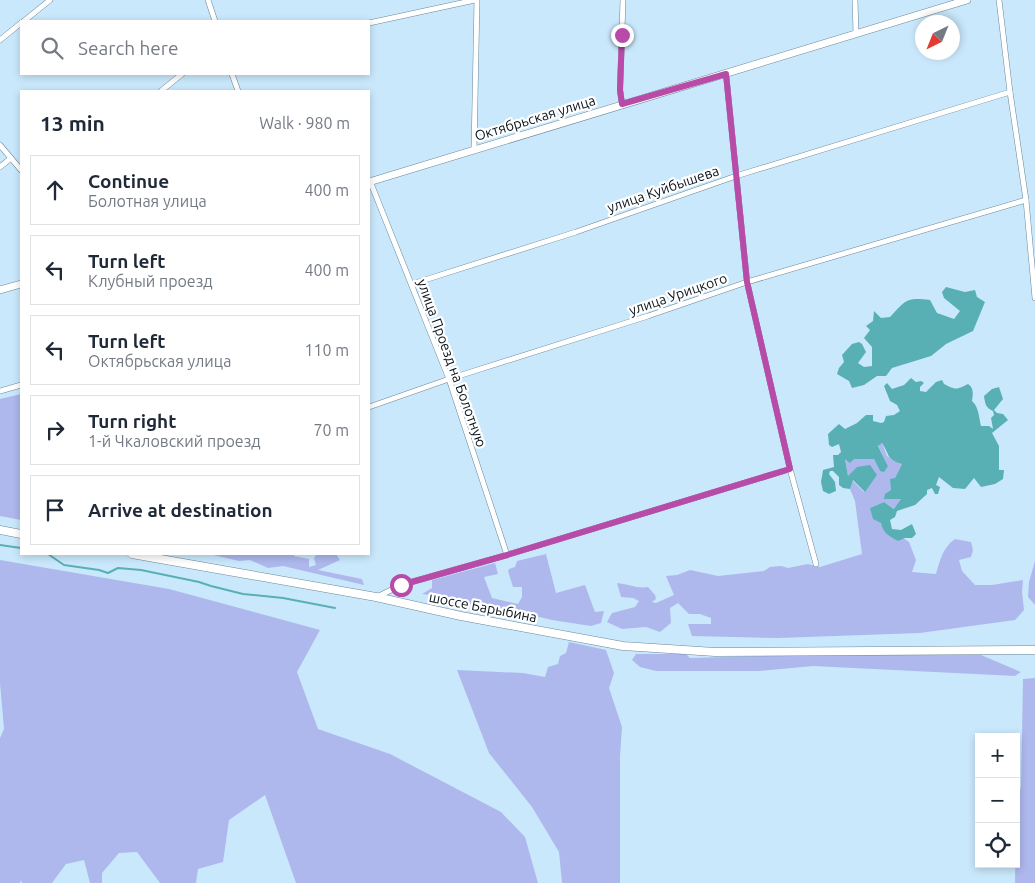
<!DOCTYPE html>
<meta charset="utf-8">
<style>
:root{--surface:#fff;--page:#f6f6f7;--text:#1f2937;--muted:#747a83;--line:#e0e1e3}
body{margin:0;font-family:Ubuntu,sans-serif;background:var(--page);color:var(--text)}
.controls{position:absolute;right:15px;bottom:15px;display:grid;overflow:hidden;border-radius:0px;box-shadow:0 2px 8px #0003}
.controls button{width:45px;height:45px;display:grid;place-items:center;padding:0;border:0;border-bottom:1px solid var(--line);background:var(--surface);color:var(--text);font:25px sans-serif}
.compass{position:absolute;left:915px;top:15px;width:45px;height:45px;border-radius:50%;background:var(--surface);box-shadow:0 2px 8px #0003;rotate:223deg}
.stop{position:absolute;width:15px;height:15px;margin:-11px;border:4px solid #b84aa8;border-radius:50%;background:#fff}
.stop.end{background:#b84aa8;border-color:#fff;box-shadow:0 1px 5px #0008}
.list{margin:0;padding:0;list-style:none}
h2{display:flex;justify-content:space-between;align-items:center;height:65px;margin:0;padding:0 20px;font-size:21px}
h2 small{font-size:16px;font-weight:400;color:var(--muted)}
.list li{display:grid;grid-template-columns:32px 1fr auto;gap:15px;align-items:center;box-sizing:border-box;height:70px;margin:0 10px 10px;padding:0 10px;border:1px solid var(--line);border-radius:0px}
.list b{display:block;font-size:19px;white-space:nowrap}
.list p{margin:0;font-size:16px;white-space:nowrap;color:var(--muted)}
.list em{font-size:16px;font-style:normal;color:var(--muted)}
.icon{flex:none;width:28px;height:28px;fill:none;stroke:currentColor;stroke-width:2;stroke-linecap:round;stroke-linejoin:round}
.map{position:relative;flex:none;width:1035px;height:883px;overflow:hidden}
.search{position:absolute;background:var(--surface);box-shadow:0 2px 8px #0003;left:20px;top:20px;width:350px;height:55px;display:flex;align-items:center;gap:12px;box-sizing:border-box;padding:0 18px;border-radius:0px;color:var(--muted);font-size:19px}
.panel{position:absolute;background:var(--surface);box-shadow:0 2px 8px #0003;left:20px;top:90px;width:350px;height:465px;border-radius:0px}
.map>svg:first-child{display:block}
.green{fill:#aeb8ed}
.water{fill:#58b0b4}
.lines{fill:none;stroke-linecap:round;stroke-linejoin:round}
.stream{stroke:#58b0b4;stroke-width:2}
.minor-casing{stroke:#6b8799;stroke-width:6}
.tertiary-casing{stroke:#6b8799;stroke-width:8}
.secondary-casing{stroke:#6b8799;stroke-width:9}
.minor{stroke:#fff;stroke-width:5}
.tertiary{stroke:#fff;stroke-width:7}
.secondary{stroke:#fff;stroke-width:8}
.route{stroke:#b84aa8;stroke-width:6}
.labels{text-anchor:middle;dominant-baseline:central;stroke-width:4.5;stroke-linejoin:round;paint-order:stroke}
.street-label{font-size:14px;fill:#09131a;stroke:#fff}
</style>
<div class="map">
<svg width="1035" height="883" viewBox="0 0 1035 883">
<rect width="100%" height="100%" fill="#cae8fc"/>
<g class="green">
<polygon points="21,394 21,520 0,516 0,399"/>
<path d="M882 443 887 456 902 464 895 478 901 499 895 509 884 502 870 508 881 523 909 542 916 560 912 572 936 574C940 560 943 547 955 539L971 542 973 550 971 557 959 560 962 571 975 585H992L1023 580 1022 592 1024 610 1015 620 920 633 778 638 692 636 688 624H711V618L700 614H689L678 603 670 608 671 623 660 632 646 627 622 629 607 622 612 613 635 607 639 601 633 598 621 597 617 583C628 584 638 589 648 587L655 595 656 599 652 602 656 603 674 595 666 576 677 575 690 570 718 576 764 571 770 567 781 566 788 568 808 564 820 567 862 554 855 501 850 489 852 480 864 492 877 475 848 476 845 459H874L880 471 888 466 878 445Z"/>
<polygon points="209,554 294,554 294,556 309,559 309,567 316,565 314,558 317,554 336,554 340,560 318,570 362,579 364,585 283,566 268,568 250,560 239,561"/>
<polygon points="546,554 556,593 585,585 595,612 604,611 601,623 591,626 552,620 498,607 470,604 464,599 422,594 432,588 432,580 495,563 498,574 484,577 492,598 518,604 522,597 522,587 513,587 508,571 509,569 515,567 517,561"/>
<polygon points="0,560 169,589 320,630 297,672 318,729 390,754 501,812 525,837 538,883 296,883 265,795 229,820 223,862 198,869 196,883 160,883 137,852 119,853 102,873 102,883 90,883 84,860 66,864 52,883 22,883 21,880 20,883 0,883 0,738 4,729 0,683"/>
<polygon points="1035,561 1035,605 1028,597 1029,582"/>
<polygon points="569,642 606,650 614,673 609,688 622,727 620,757 620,883 562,883 559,852 532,807 489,753 457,670 523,673 545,677 548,667 558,664 560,656 566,653"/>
<polygon points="636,654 686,654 690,658 759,656 776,654 981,655 1021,672 1015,676 813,666 759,671 656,671 640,667 632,660"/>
<polygon points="1035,678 1035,883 1015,883 1016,803 1021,787 1023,679"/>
</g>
<g class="water">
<path d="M946 287 965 292 975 290 977 297 985 302 973 331 946 344 931 356 892 368 886 376H877L864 385 852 388 849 381 837 374 839 368 844 362 842 355 852 344 859 342 862 344 866 352 858 363 864 367 872 366V347L864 338 870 330 866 326 873 321 874 311 881 318 890 317C906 300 906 297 930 300L937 313 954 319 960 311 944 298 942 292Z"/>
<path d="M911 378 916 382 921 381 924 383 920 387V391L926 392 936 382 942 380 944 384C956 390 956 390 968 384 974 388 973 394 972 401 979 407 979 418 981 426H989L993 429 991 418 994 415 993 411C986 408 985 404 984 396L992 389 999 387 1003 399 994 410 997 413 1003 414 1008 420 992 433 999 446V470H1004L1003 479 995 484 981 487 974 478 965 489 953 488 939 477 936 485 940 487 938 494H935L932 488 927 490V494L915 505 897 511 895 517 890 520 892 529 901 530 912 524 916 534 912 538H905L898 541C889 536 883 533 881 523L873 519 870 508 884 502 894 509 901 499H884L885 494 891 490 890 479 895 478 902 464C886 459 890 455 882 443L878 446 888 466 884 472 880 471 874 459H854L850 463 845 459 848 476 857 467 870 465 877 475 865 492 853 480 850 489 843 488 839 485V477L833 471H830L829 474 835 482 836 491 829 494 823 491 821 482 823 470 834 467 833 455H838L841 452 839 444 832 447 829 445 828 434 839 424 845 429 857 423 866 415H873V421L881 423 884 422 886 416 894 415 900 411 897 405 890 401 884 386 887 383 892 389 904 385Z"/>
</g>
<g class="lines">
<g class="stream">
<polyline points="0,545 21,548"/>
<polyline points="48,554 64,565 99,570 108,573 118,568 141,570 199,582 211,586 243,594 283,598 335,608"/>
</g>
<g class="minor-casing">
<g id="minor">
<polyline points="208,0 215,21"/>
<polyline points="855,0 856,34"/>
<polyline points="999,0 1010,92 1026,200 1035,298"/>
<polyline points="24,21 50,0"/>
<polyline points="369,23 475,0"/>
<polyline points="0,40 21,23"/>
<polyline points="232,74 238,91"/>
<polyline points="726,74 747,282 790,469 816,564"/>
<polyline points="161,91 182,74"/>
<polyline points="622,104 620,90 623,0"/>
<polyline points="0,145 21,170"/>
<polyline points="474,150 477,0"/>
<polyline points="0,167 11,158"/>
<polyline points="370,181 449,379 507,555"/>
<polyline points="412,284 576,232 736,176 1010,92"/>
<polyline points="0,391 21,385"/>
<polyline points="369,407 449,379 648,316 747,282 1026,200"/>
<polyline points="377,597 401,585 507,555 790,469"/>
</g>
</g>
<g class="tertiary-casing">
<g id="tertiary">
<polyline points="369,182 967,0"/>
<polyline points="0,290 21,284"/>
</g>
</g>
<g class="secondary-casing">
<g id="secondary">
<polyline points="0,530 21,534"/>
<polyline points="132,554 376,597 461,616 623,646 715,652 1035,650"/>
</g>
</g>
<use href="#minor" class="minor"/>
<use href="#tertiary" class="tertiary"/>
<use href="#secondary" class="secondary"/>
</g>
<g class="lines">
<polyline class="route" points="401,585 507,555 790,469 747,282 726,74 622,104 620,90 622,35"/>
</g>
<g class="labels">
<g class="street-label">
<text transform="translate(535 118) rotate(-17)">Октябрьская улица</text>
<text transform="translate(663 189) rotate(-19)">улица Куйбышева</text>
<text transform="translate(678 294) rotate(-19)">улица Урицкого</text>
<text transform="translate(452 363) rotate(70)">улица Проезд на Болотную</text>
<text transform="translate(483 607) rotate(11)">шоссе Барыбина</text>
</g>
</g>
</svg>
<div class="controls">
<button>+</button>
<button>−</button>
<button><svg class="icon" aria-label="locate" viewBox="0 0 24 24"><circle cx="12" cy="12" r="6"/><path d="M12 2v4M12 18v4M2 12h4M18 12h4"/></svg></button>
</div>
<svg class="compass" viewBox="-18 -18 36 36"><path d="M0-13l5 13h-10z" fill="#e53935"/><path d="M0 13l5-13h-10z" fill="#747a83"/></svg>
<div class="stop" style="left:401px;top:585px"></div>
<div class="stop end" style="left:622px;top:35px"></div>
<div class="search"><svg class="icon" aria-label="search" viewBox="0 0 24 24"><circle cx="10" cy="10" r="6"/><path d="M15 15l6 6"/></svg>Search here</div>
<section class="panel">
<h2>13 min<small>Walk · 980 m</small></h2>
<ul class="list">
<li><svg class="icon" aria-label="ahead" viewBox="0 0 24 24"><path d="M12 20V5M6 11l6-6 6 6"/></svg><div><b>Continue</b><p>Болотная улица</p></div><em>400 m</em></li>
<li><svg class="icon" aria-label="left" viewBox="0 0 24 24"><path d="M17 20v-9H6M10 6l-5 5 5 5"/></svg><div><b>Turn left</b><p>Клубный проезд</p></div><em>400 m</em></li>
<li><svg class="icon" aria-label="left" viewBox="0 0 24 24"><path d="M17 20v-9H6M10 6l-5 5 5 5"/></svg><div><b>Turn left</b><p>Октябрьская улица</p></div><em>110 m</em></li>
<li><svg class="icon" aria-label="right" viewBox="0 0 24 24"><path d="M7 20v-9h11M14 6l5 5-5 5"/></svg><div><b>Turn right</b><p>1-й Чкаловский проезд</p></div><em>70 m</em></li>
<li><svg class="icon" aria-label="arrive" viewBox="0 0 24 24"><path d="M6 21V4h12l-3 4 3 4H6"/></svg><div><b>Arrive at destination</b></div></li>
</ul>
</section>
</div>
